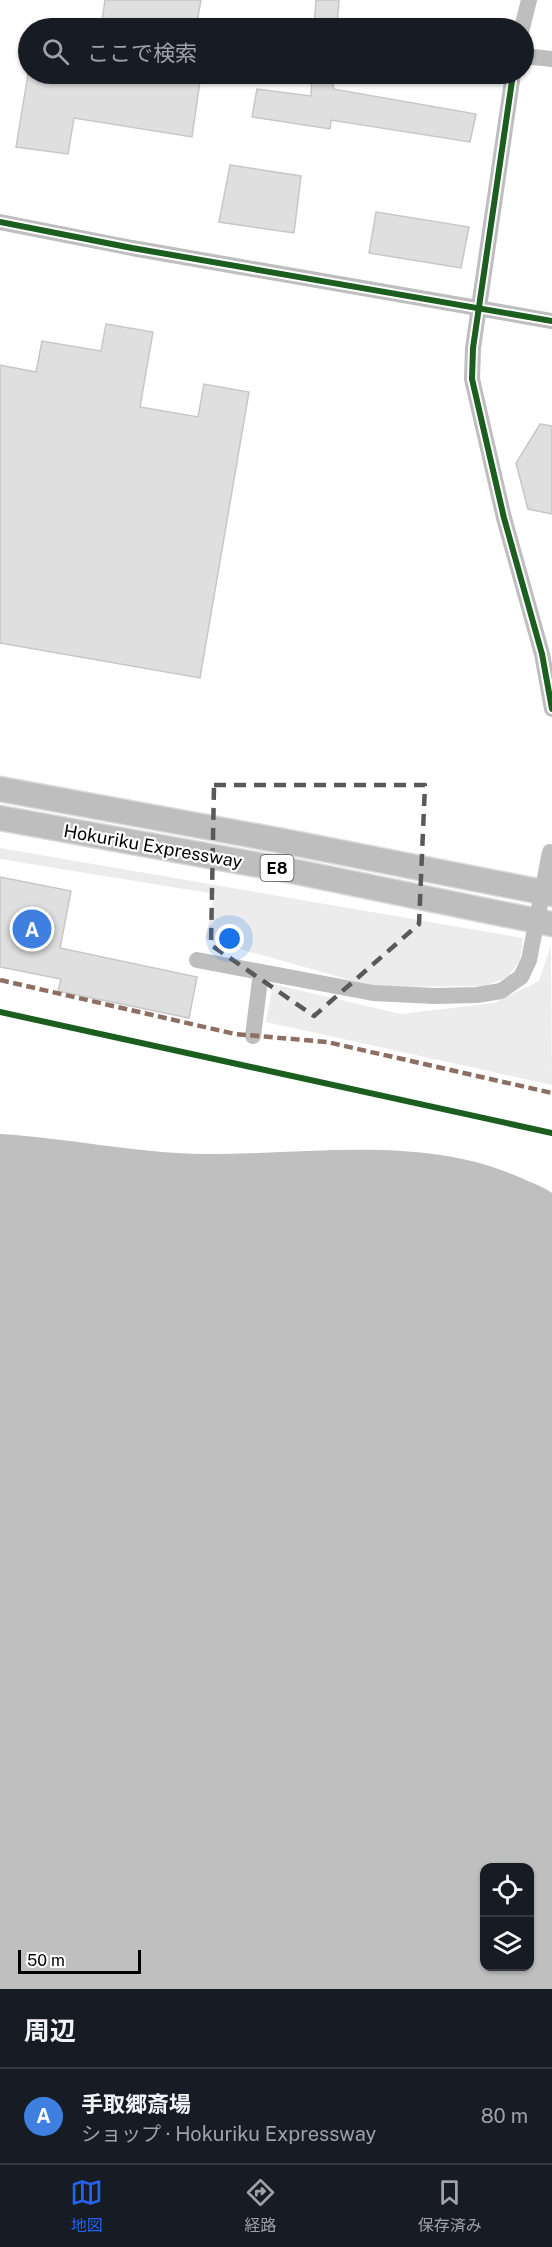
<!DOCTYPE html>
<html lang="ja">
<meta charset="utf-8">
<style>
:root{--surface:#171b24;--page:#242831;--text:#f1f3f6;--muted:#9ea1a6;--line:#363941;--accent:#2563eb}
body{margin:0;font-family:"Public Sans","Noto Sans JP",sans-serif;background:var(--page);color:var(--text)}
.controls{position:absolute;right:18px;bottom:18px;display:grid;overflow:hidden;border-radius:12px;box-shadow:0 2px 4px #0004}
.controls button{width:54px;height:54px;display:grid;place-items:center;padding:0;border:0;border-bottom:2px solid var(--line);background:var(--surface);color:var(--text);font:30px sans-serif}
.scale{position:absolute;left:18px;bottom:15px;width:123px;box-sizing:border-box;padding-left:6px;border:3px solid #000;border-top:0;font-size:16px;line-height:21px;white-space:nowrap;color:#000;-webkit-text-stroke:4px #fff;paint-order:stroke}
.you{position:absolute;left:230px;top:939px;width:21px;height:21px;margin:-15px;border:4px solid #fff;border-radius:50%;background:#1a73e8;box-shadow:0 0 0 9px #1a73e833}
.badge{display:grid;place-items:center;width:39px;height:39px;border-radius:50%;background:var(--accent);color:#fff;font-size:20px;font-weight:700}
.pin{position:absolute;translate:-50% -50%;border:3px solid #fff;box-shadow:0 2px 6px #0006}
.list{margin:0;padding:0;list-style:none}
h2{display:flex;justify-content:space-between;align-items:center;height:78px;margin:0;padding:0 24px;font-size:26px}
h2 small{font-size:20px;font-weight:400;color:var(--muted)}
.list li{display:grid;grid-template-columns:39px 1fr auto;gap:18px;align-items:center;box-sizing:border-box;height:96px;padding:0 24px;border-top:2px solid var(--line)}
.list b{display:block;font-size:22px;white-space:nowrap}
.list p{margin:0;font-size:20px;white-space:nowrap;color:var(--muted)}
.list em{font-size:20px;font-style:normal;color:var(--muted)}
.icon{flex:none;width:33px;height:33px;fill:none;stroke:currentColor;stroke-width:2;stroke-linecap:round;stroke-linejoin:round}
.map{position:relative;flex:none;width:552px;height:1989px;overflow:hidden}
.search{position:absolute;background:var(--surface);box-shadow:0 2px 4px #0004;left:18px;right:18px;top:18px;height:66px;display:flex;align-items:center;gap:15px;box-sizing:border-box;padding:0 21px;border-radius:33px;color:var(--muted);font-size:22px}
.sheet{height:174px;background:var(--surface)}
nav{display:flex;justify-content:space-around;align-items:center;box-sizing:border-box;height:84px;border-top:2px solid var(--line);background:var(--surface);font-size:16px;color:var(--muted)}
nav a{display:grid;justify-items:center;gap:3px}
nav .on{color:var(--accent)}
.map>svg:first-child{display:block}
.green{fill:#ececec}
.water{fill:#bfbfbf;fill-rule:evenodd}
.building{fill:#dfdfdf;stroke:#c7c7c7;stroke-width:1.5}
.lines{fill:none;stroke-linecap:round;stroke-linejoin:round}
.highway-casing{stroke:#dbdbdb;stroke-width:27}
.minor{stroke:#bebebe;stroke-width:16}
.highway{stroke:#bebebe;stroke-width:24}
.minor-bridge{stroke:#bebebe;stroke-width:16}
.quiet{stroke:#8d6e63;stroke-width:4.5;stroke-dasharray:9 4.5;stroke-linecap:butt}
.cycleway-casing{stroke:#fff;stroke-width:10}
.cycleway{stroke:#1b5e20;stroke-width:6}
.marked{fill:none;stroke:#595959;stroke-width:4.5;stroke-dasharray:12 8;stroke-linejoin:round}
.labels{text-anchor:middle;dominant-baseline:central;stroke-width:4.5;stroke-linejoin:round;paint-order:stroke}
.shield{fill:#fff;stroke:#4c4c4c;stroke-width:1.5}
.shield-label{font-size:16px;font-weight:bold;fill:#000}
.street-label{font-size:18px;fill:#000;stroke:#fff}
</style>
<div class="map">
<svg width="552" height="1989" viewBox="0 0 552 1989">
<rect width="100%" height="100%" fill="#fff"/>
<g class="green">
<polygon points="0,848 523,938 520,960 508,977 484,986 375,987 205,939 215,894 0,859"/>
<polygon points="551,945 552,1085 266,1022 273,984 400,1014 494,1003 539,981"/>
</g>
<path class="water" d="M0 1134C68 1138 135 1153 204 1154 309 1155 421 1134 519 1177 530 1182 542 1186 552 1193V1989H0ZM484 1868H530V1966H484Z"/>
<g class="building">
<polygon points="105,0 201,0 196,28 101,28"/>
<polygon points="316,0 339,0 337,28 314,28"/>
<polygon points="28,74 201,74 192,137 74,118 68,154 16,147"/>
<polygon points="312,74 334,74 333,89 476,114 470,142 331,120 330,129 252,117 257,89 311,96"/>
<polygon points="230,165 301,176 294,233 219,222"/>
<polygon points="376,212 469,227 461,268 369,253"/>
<polygon points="106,324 153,332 140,407 198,417 204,384 249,392 200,678 0,643 0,365 36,372 42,341 101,351"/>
<polygon points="540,424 552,426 552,514 528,509 516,463"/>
<polygon points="0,877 71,891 60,948 197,977 189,1018 58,991 61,979 0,967"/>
</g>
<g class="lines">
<g class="highway-casing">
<g id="highway">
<polyline points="0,789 288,842 552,894"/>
<polyline points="0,818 292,871 552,924"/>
</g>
</g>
<g class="minor">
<polyline points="522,28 529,0"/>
<polyline points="524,56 552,59"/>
<polyline points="513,74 473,348 472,379 504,518 542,654 552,709"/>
<polyline points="0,222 132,248 552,321"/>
<polyline points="197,960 373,993 435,996 477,995 501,991 521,977 529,960"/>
<polyline points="253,1036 261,972"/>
</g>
<use href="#highway" class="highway"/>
<polyline class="minor-bridge" points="529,960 550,852"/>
<polyline class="quiet" points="0,980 235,1034 327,1042 552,1093"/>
<g class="cycleway-casing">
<g id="cycleway">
<polyline points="513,74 473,348 472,379 504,518 542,654 552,709"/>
<polyline points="0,222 132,248 552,321"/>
<polyline points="0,1012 552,1133"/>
</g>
</g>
<use href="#cycleway" class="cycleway"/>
</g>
<path class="marked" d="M214 785H425L419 924 314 1016 211 945Z"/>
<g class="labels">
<rect class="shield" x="260.5" y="855" width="33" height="26" rx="4.5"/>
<g class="shield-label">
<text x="277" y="868">E8</text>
</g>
<g class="street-label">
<text transform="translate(153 846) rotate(10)">Hokuriku Expressway</text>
</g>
</g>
</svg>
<div class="controls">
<button><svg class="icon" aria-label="locate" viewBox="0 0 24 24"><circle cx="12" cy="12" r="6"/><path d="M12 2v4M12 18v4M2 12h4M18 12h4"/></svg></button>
<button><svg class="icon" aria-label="layers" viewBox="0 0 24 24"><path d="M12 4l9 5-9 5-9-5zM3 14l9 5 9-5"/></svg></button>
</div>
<div class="scale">50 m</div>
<div class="you"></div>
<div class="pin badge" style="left:32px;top:929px;background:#3f7fe0">A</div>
<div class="search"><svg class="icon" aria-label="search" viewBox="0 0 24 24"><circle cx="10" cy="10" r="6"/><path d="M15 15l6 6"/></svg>ここで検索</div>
</div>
<section class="sheet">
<h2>周辺<small></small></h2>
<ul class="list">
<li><span class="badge" style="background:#3f7fe0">A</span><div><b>手取郷斎場</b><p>ショップ · Hokuriku Expressway</p></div><em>80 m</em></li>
</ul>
</section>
<nav>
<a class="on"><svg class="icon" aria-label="map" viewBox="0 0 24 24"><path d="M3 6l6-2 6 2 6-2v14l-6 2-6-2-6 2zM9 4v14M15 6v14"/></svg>地図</a>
<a><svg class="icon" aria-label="directions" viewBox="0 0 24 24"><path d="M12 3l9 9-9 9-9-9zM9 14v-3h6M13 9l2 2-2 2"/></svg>経路</a>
<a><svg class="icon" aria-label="saved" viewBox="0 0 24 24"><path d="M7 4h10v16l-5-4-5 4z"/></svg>保存済み</a>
</nav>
